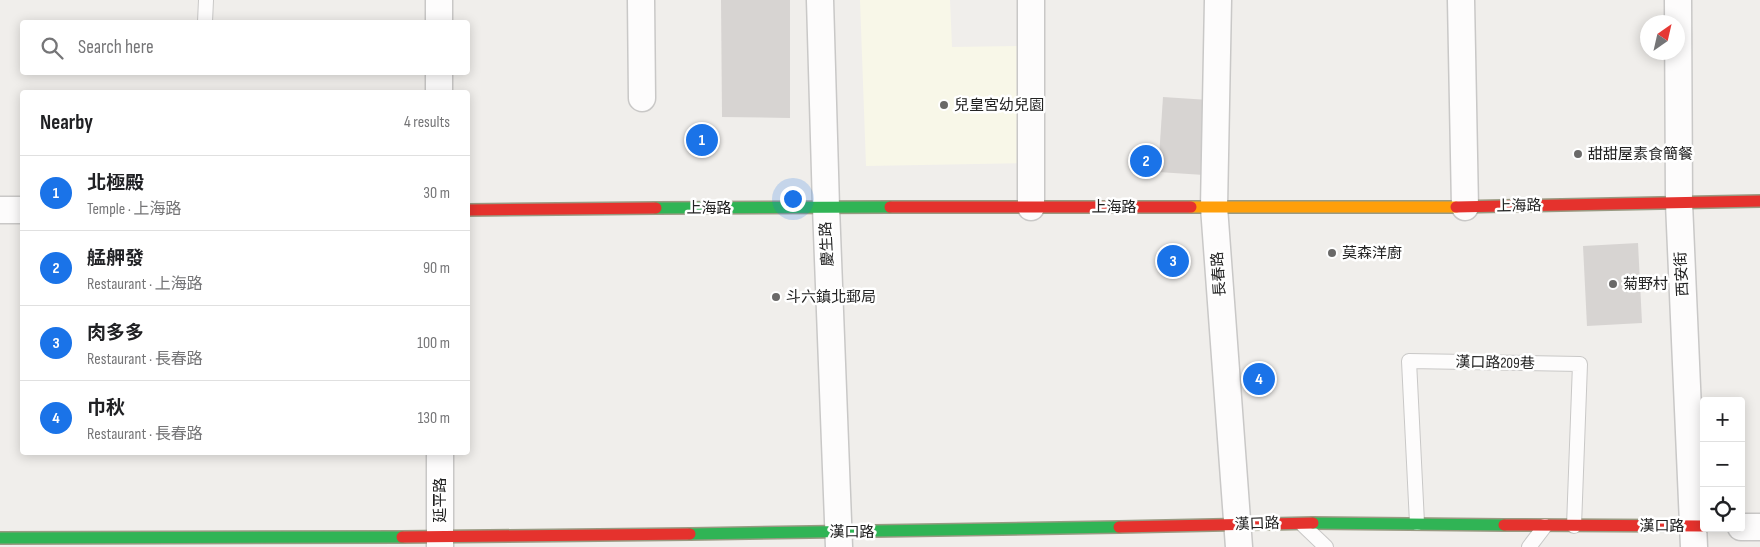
<!DOCTYPE html>
<meta charset="utf-8">
<style>
:root{--surface:#fff;--page:#f2f2f2;--text:#202124;--muted:#757577;--line:#e0e0e0;--accent:#1a73e8}
body{margin:0;font-family:"Sofia Sans Condensed","Noto Sans TC",sans-serif;background:var(--page);color:var(--text)}
.controls{position:absolute;right:15px;bottom:15px;display:grid;overflow:hidden;border-radius:5px;box-shadow:0 2px 12px #0003}
.controls button{width:45px;height:45px;display:grid;place-items:center;padding:0;border:0;border-bottom:1px solid var(--line);background:var(--surface);color:var(--text);font:25px sans-serif}
.compass{position:absolute;left:1640px;top:15px;width:45px;height:45px;border-radius:50%;background:var(--surface);box-shadow:0 2px 12px #0003;rotate:34deg}
.you{position:absolute;left:792px;top:198px;width:18px;height:18px;margin:-12px;border:4px solid #fff;border-radius:50%;background:#1a73e8;box-shadow:0 0 0 8px #1a73e833}
.badge{display:grid;place-items:center;width:32px;height:32px;border-radius:50%;background:var(--accent);color:#fff;font-size:16px;font-weight:700}
.pin{position:absolute;translate:-50% -50%;border:2px solid #fff;box-shadow:0 1px 5px #0006}
.list{margin:0;padding:0;list-style:none}
h2{display:flex;justify-content:space-between;align-items:center;height:65px;margin:0;padding:0 20px;font-size:21px}
h2 small{font-size:16px;font-weight:400;color:var(--muted)}
.list li{display:grid;grid-template-columns:32px 1fr auto;gap:15px;align-items:center;box-sizing:border-box;height:75px;padding:0 20px;border-top:1px solid var(--line)}
.list b{display:block;font-size:19px;white-space:nowrap}
.list p{margin:0;font-size:16px;white-space:nowrap;color:var(--muted)}
.list em{font-size:16px;font-style:normal;color:var(--muted)}
.icon{flex:none;width:28px;height:28px;fill:none;stroke:currentColor;stroke-width:2;stroke-linecap:round;stroke-linejoin:round}
.map{position:relative;flex:none;width:1760px;height:547px;overflow:hidden}
.search{position:absolute;background:var(--surface);box-shadow:0 2px 12px #0003;left:20px;top:20px;width:450px;height:55px;display:flex;align-items:center;gap:12px;box-sizing:border-box;padding:0 18px;border-radius:5px;color:var(--muted);font-size:19px}
.panel{position:absolute;background:var(--surface);box-shadow:0 2px 12px #0003;left:20px;top:90px;width:450px;height:365px;border-radius:5px}
.map>svg:first-child{display:block}
.education{fill:#f8f7e8}
.building{fill:#d7d4d2}
.lines{fill:none;stroke-linecap:round;stroke-linejoin:round}
.lane-casing{stroke:#c9c8c7;stroke-width:16}
.street-casing{stroke:#c9c8c7;stroke-width:29}
.fast-casing{stroke:#999a82;stroke-width:14}
.slow-casing{stroke:#999a82;stroke-width:14}
.jam-casing{stroke:#999a82;stroke-width:14}
.lane{stroke:#fdfcfc;stroke-width:14}
.street{stroke:#fdfcfc;stroke-width:26}
.fast{stroke:#30b455;stroke-width:11}
.slow{stroke:#ff9f0a;stroke-width:11}
.jam{stroke:#e5322d;stroke-width:11}
.poi-dot{fill:#6a6968;stroke:#fff;stroke-width:2}
.labels{text-anchor:middle;dominant-baseline:central;stroke-width:5;stroke-linejoin:round;paint-order:stroke}
.poi-label{font-size:15px;fill:#222;stroke:#fff;text-anchor:start}
.street-label{font-size:15px;fill:#222;stroke:#fff}
</style>
<div class="map">
<svg width="1760" height="547" viewBox="0 0 1760 547">
<rect width="100%" height="100%" fill="#f0eeeb"/>
<polygon class="education" points="860,0 950,0 952,47 1024,46 1026,163 866,166"/>
<g class="building">
<polygon points="721,0 790,0 790,118 722,117"/>
<polygon points="1163,97 1209,100 1204,175 1158,172"/>
<polygon points="1638,243 1642,323 1587,326 1583,246"/>
</g>
<g class="lines">
<g class="lane-casing">
<g id="lane">
<polyline points="205,22 206,0"/>
<polyline points="1417,523 1409,361 1580,364 1574,526"/>
<polyline points="1303,525 1326,547"/>
<polyline points="1529,547 1545,526"/>
</g>
</g>
<g class="street-casing">
<g id="street">
<polyline points="439,0 439,22"/>
<polyline points="641,0 642,98"/>
<polyline points="820,0 826,207 839,547"/>
<polyline points="1031,0 1031,207"/>
<polyline points="1218,0 1214,207 1239,547"/>
<polyline points="1461,0 1465,207"/>
<polyline points="1678,0 1679,203 1694,547"/>
<polyline points="439,72 439,92"/>
<polyline points="0,210 22,210"/>
<polyline points="440,452 440,547"/>
<polyline points="1741,527 1760,527"/>
</g>
</g>
<g class="fast-casing">
<g id="fast">
<polyline points="656,208 890,207"/>
<polyline points="1313,523 1504,525"/>
<polyline points="690,534 1119,527"/>
<polyline points="0,538 402,537"/>
</g>
</g>
<g class="slow-casing">
<polyline id="slow" points="1191,207 1456,207"/>
</g>
<g class="jam-casing">
<g id="jam">
<polyline points="890,207 1191,207"/>
<polyline points="1456,207 1760,201"/>
<polyline points="468,210 656,208"/>
<polyline points="1504,525 1704,526"/>
<polyline points="1119,527 1313,523"/>
<polyline points="402,537 690,534"/>
</g>
</g>
<use href="#lane" class="lane"/>
<use href="#street" class="street"/>
<use href="#fast" class="fast"/>
<use href="#slow" class="slow"/>
<use href="#jam" class="jam"/>
</g>
<g class="poi-dot">
<circle cx="944" cy="105" r="5"/>
<circle cx="1578" cy="154" r="5"/>
<circle cx="1332" cy="253" r="5"/>
<circle cx="1613" cy="284" r="5"/>
<circle cx="776" cy="297" r="5"/>
</g>
<g class="labels">
<g class="poi-label">
<text x="954" y="105">兒皇宮幼兒園</text>
<text x="1588" y="154">甜甜屋素食簡餐</text>
<text x="1342" y="253">莫森洋廚</text>
<text x="1623" y="284">菊野村</text>
<text x="786" y="297">斗六鎮北郵局</text>
</g>
<g class="street-label">
<text transform="translate(1519 206) rotate(-1)">上海路</text>
<text x="1114" y="207">上海路</text>
<text x="709" y="208">上海路</text>
<text transform="translate(827 244) rotate(-93)">慶生路</text>
<text transform="translate(1219 274) rotate(-94)">長春路</text>
<text transform="translate(1682 274) rotate(-93)">西安街</text>
<text transform="translate(1495 363) rotate(1)">漢口路209巷</text>
<text transform="translate(440 500) rotate(-90)">延平路</text>
<text transform="translate(1257 524) rotate(-2)">漢口路</text>
<text x="1662" y="526">漢口路</text>
<text x="852" y="532">漢口路</text>
</g>
</g>
</svg>
<div class="controls">
<button>+</button>
<button>−</button>
<button><svg class="icon" aria-label="locate" viewBox="0 0 24 24"><circle cx="12" cy="12" r="6"/><path d="M12 2v4M12 18v4M2 12h4M18 12h4"/></svg></button>
</div>
<svg class="compass" viewBox="-18 -18 36 36"><path d="M0-13l5 13h-10z" fill="#e53935"/><path d="M0 13l5-13h-10z" fill="#757577"/></svg>
<div class="you"></div>
<div class="pin badge" style="left:702px;top:140px">1</div>
<div class="pin badge" style="left:1146px;top:161px">2</div>
<div class="pin badge" style="left:1173px;top:261px">3</div>
<div class="pin badge" style="left:1259px;top:379px">4</div>
<div class="search"><svg class="icon" aria-label="search" viewBox="0 0 24 24"><circle cx="10" cy="10" r="6"/><path d="M15 15l6 6"/></svg>Search here</div>
<section class="panel">
<h2>Nearby<small>4 results</small></h2>
<ul class="list">
<li><span class="badge">1</span><div><b>北極殿</b><p>Temple · 上海路</p></div><em>30 m</em></li>
<li><span class="badge">2</span><div><b>艋舺發</b><p>Restaurant · 上海路</p></div><em>90 m</em></li>
<li><span class="badge">3</span><div><b>肉多多</b><p>Restaurant · 長春路</p></div><em>100 m</em></li>
<li><span class="badge">4</span><div><b>巾秋</b><p>Restaurant · 長春路</p></div><em>130 m</em></li>
</ul>
</section>
</div>
